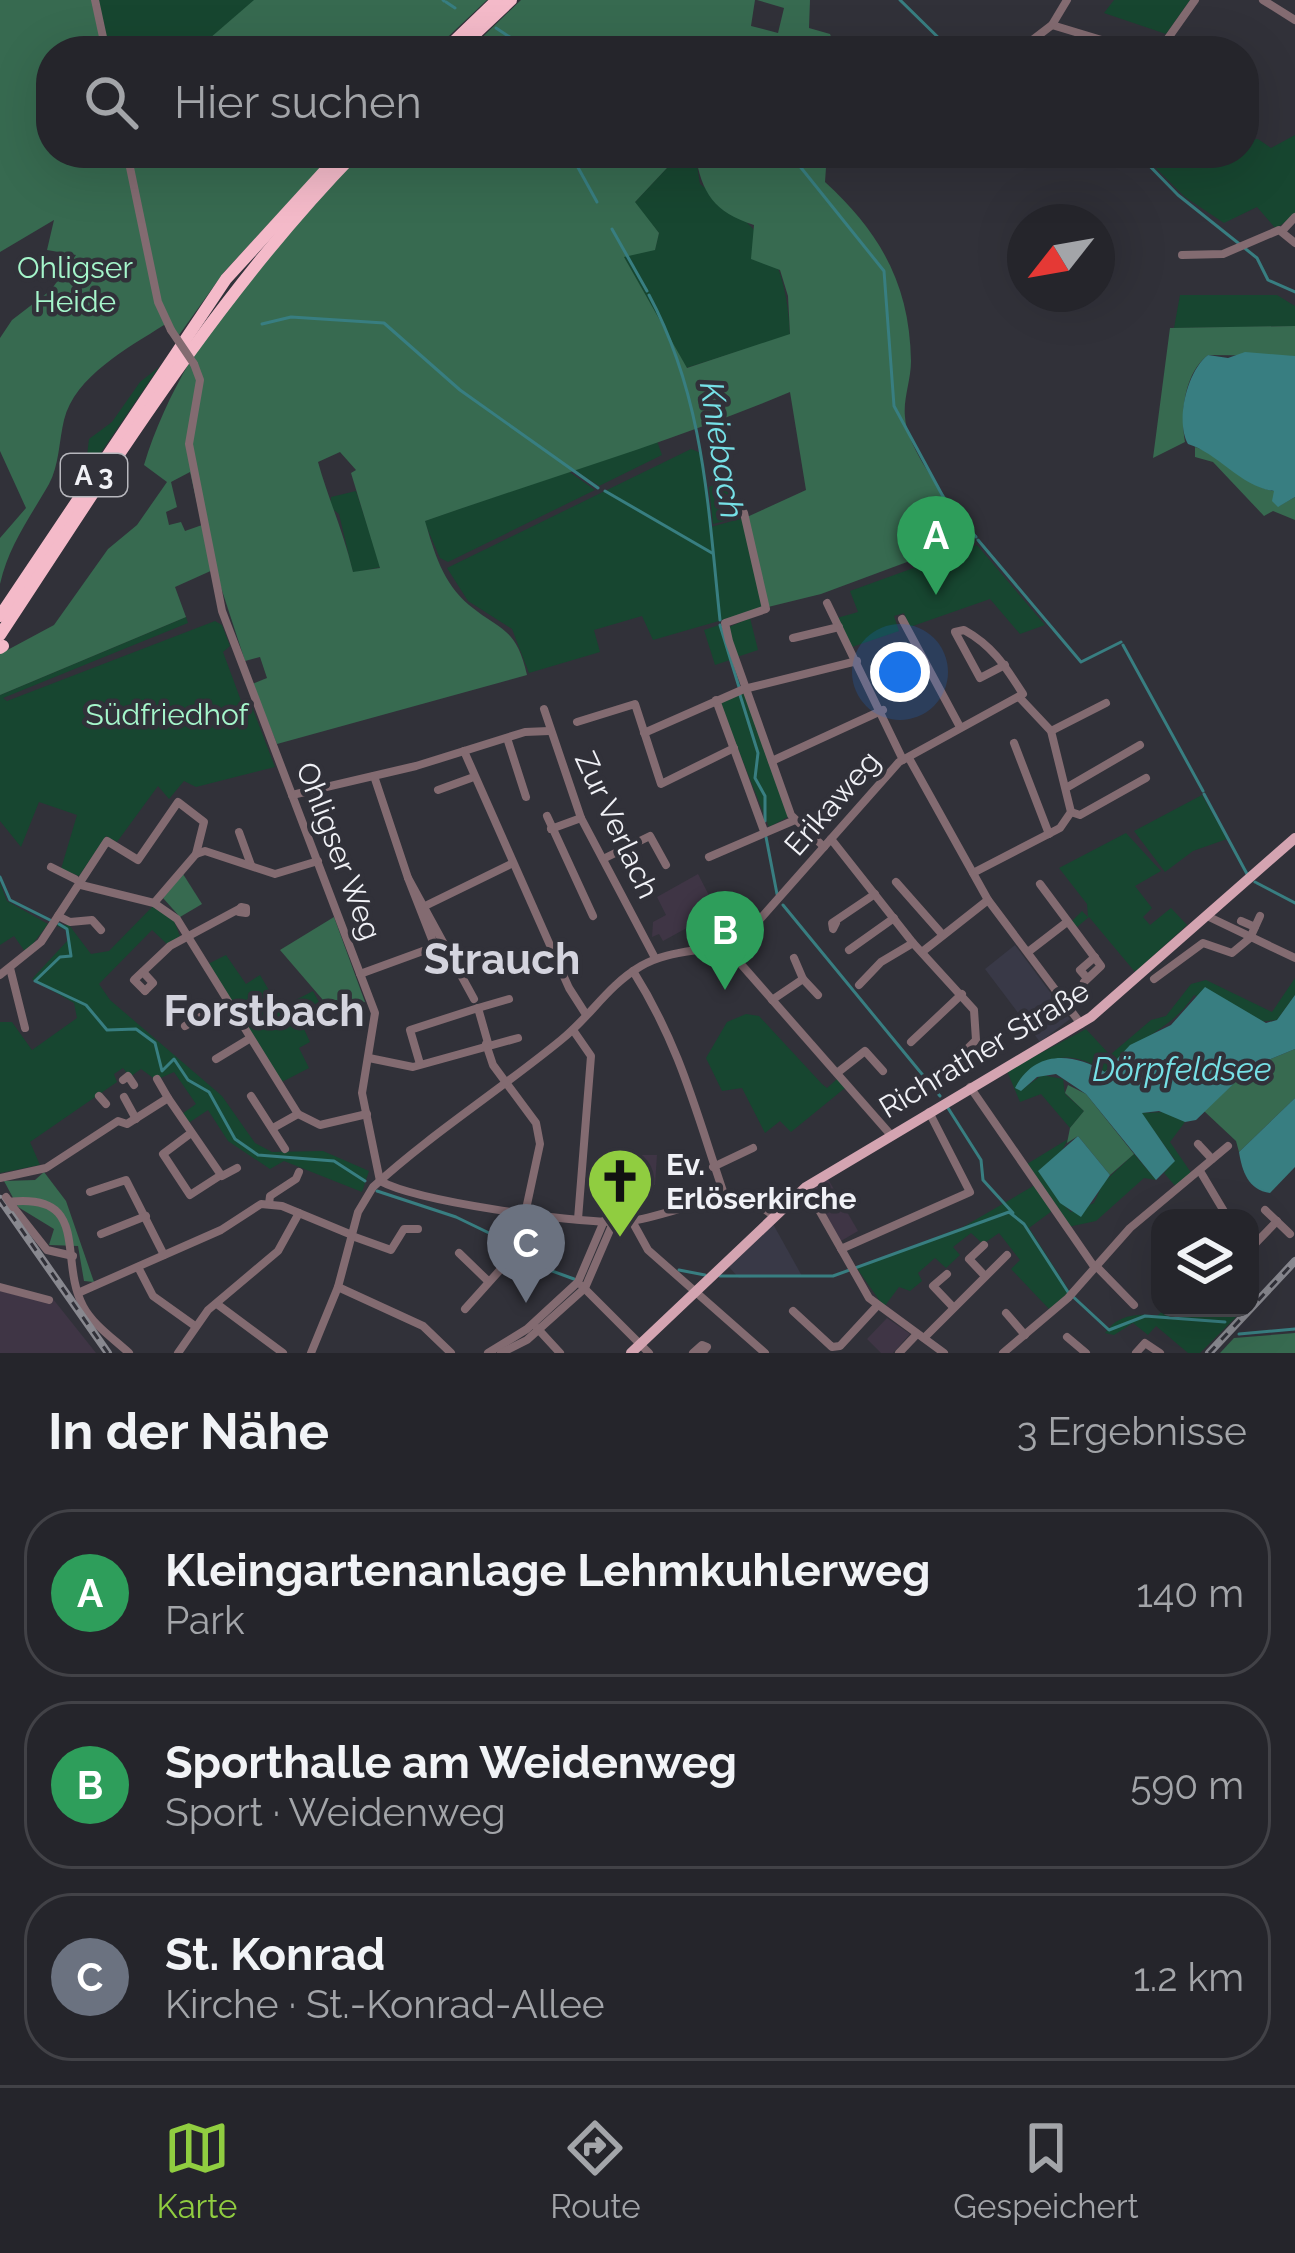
<!DOCTYPE html>
<html lang="de">
<meta charset="utf-8">
<style>
:root{--surface:#25252b;--page:#313137;--text:#f1f3f6;--muted:#a3a5a9;--line:#424247;--accent:#90cd40}
body{margin:0;font-family:Raleway,sans-serif;background:var(--page);color:var(--text)}
.controls{position:absolute;right:36px;bottom:36px;display:grid;overflow:hidden;border-radius:24px;box-shadow:0 12px 48px #0002}
.controls button{width:108px;height:108px;display:grid;place-items:center;padding:0;border:0;border-bottom:3px solid var(--line);background:var(--surface);color:var(--text);font:60px sans-serif}
.compass{position:absolute;left:1007px;top:204px;width:108px;height:108px;border-radius:50%;background:var(--surface);box-shadow:0 12px 48px #0002;rotate:239deg}
.you{position:absolute;left:900px;top:672px;width:42px;height:42px;margin:-30px;border:9px solid #fff;border-radius:50%;background:#1a73e8;box-shadow:0 0 0 18px #1a73e833}
.badge{display:grid;place-items:center;width:78px;height:78px;border-radius:50%;background:var(--accent);color:#fff;font-size:39px;font-weight:700}
.pin{position:absolute;translate:-50% -99px;filter:drop-shadow(0 3px 6px #0008)}
.pin::after{content:'';position:absolute;top:63px;width:42px;height:36px;background:inherit;clip-path:polygon(0 0,100% 0,50% 100%)}
.list{margin:0;padding:0;list-style:none}
h2{display:flex;justify-content:space-between;align-items:center;height:156px;margin:0;padding:0 48px;font-size:51px}
h2 small{font-size:39px;font-weight:400;color:var(--muted)}
.list li{display:grid;grid-template-columns:78px 1fr auto;gap:36px;align-items:center;box-sizing:border-box;height:168px;margin:0 24px 24px;padding:0 24px;border:3px solid var(--line);border-radius:48px}
.list b{display:block;font-size:45px;white-space:nowrap}
.list p{margin:0;font-size:39px;white-space:nowrap;color:var(--muted)}
.list em{font-size:39px;font-style:normal;color:var(--muted)}
.icon{flex:none;width:66px;height:66px;fill:none;stroke:currentColor;stroke-width:2;stroke-linecap:round;stroke-linejoin:round}
.map{position:relative;flex:none;width:1295px;height:1353px;overflow:hidden}
.search{position:absolute;background:var(--surface);box-shadow:0 12px 48px #0002;left:36px;right:36px;top:36px;height:132px;display:flex;align-items:center;gap:30px;box-sizing:border-box;padding:0 42px;border-radius:48px;color:var(--muted);font-size:45px}
.sheet{height:732px;background:var(--surface)}
nav{display:flex;justify-content:space-around;align-items:center;box-sizing:border-box;height:168px;border-top:3px solid var(--line);background:var(--surface);font-size:33px;color:var(--muted)}
nav a{display:grid;justify-items:center;gap:6px}
nav .on{color:var(--accent)}
.map>svg:first-child{display:block}
.built{fill:#393947}
.education{fill:#3f3545}
.green{fill:#174630}
.forest{fill:#376a50;fill-rule:evenodd}
.water{fill:#387e81}
.lines{fill:none;stroke-linecap:round;stroke-linejoin:round}
.stream{stroke:#387e81;stroke-width:3}
.minor{stroke:#836b71;stroke-width:8}
.major{stroke:#d4a4b1;stroke-width:10}
.highway{stroke:#f4bac9;stroke-width:12}
.rail-casing{stroke:#88888f;stroke-width:8}
.rail{stroke:#313139;stroke-width:3;stroke-dasharray:9;stroke-linecap:butt}
.minor-bridge{stroke:#836b71;stroke-width:8}
.labels{text-anchor:middle;dominant-baseline:central;stroke-width:9;stroke-linejoin:round;paint-order:stroke}
.shield{fill:#313139;stroke:#b7b7bd;stroke-width:3}
.shield-label{font-size:27px;font-weight:bold;fill:#f0f1f6}
.park-label{font-size:30px;fill:#a5f6cb;stroke:#313139}
.street-label{font-size:30px;fill:#f0f1f6;stroke:#313139}
.poi-label{font-size:30px;font-weight:bold;fill:#f0f1f6;stroke:#313139;text-anchor:start}
.water-label{font-size:33px;font-style:italic;fill:#76e1e7;stroke:#313139}
.district-label{font-size:42px;font-weight:bold;fill:#d4d4de;stroke:#313139}
</style>
<div class="map">
<svg width="1295" height="1353" viewBox="0 0 1295 1353">
<rect width="100%" height="100%" fill="#313139"/>
<g class="built">
<polygon points="1015,945 1070,1019 1040,1042 985,969"/>
<polygon points="773,1224 802,1276 739,1278 729,1267"/>
</g>
<g class="education">
<polygon points="698,874 716,909 726,911 738,930 717,939 705,918 663,941 659,934 652,937 653,922 666,915 657,897"/>
<polygon points="634,1155 657,1155 655,1185 644,1185 644,1175 633,1172"/>
<polygon points="828,1179 858,1231 841,1241 812,1190"/>
<polygon points="0,1291 52,1304 53,1299 96,1353 0,1353"/>
<polygon points="887,1318 910,1334 893,1353 881,1353 867,1339"/>
</g>
<g class="green">
<polygon points="98,0 254,0 255,4 195,51 108,51"/>
<polygon points="1114,0 1190,0 1166,34 1104,13"/>
<polygon points="1295,135 1295,214 1276,229 1257,207 1224,223 1185,197 1141,153 1244,153 1244,140 1258,139 1271,148"/>
<path d="M681 153H695L700 184C762 230 786 254 790 335L686 368 623 256 655 249 659 233 634 203Z"/>
<polygon points="1180,295 1277,295 1295,306 1295,326 1174,328"/>
<polygon points="159,367 87,473 85,473 89,439 112,422 140,382"/>
<polygon points="657,441 662,455 599,486 573,469"/>
<polygon points="691,449 701,453 711,527 743,518 764,608 653,640 642,616 594,630 600,652 529,673 512,629 468,601 447,568"/>
<polygon points="568,471 595,490 448,562 440,558 424,521"/>
<polygon points="733,479 740,517 713,524 709,487"/>
<polygon points="356,491 381,567 353,573 339,514 330,507 331,497"/>
<polygon points="977,545 1045,625 1020,634 990,599 910,627 904,613 894,616 899,631 852,647 837,618 858,612 850,591"/>
<polygon points="186,617 188,623 3,698 7,701 215,621 222,625 230,646 223,652 243,706 251,704 275,767 196,787 184,781 169,799 158,786 117,842 106,836 79,876 61,869 77,815 39,802 21,847 0,821 0,695"/>
<polygon points="750,618 758,650 737,657 729,627"/>
<polygon points="719,625 730,660 715,665 704,630"/>
<polygon points="744,693 790,816 769,827 719,701"/>
<polygon points="1202,795 1227,839 1193,851 1165,872 1134,831"/>
<polygon points="1126,833 1161,871 1135,886 1152,908 1143,917 1150,925 1171,908 1187,925 1135,972 1089,917 1077,927 1072,921 1082,911 1088,917 1087,904 1059,868"/>
<polygon points="0,883 7,901 48,924 26,953 14,936 0,945"/>
<polygon points="153,906 174,921 180,936 167,944 152,930 99,984 110,1000 222,1096 255,1143 272,1152 323,1151 369,1171 362,1192 284,1161 270,1169 228,1141 208,1110 187,1124 182,1114 196,1104 174,1072 156,1080 141,1069 130,1077 123,1068 114,1074 117,1082 30,1142 40,1165 0,1173 0,1022 12,1022 32,1050 77,1018 74,1003 32,979 68,940 66,930 55,925 69,925 91,954 109,951"/>
<polygon points="226,955 246,984 260,975 283,1014 293,1010 290,1003 313,991 319,1002 292,1018 298,1016 310,1042 299,1048 309,1068 282,1082 208,964"/>
<path d="M1295 978V995L1277 1020 1258 1022 1194 995C1171 1032 1131 1039 1105 1072 1075 1052 1055 1053 1025 1074L1020 1091 1042 1075 1063 1079 1065 1094 1084 1111 1070 1128 1041 1094 1020 1102 1007 1071 1086 1029 1110 1055 1151 1020 1166 1016 1191 984 1206 980 1272 1012Z"/>
<polygon points="746,1014 759,1016 822,1084 827,1088 837,1079 845,1088 791,1132 780,1121 765,1133 742,1088 722,1091 706,1058 727,1022"/>
<polygon points="1166,1112 1185,1122 1170,1142 1192,1174 1176,1187 1164,1173 1175,1160 1141,1113"/>
<polygon points="1068,1139 1059,1156 1047,1163 1056,1197 1071,1212 1094,1203 1103,1183 1134,1154 1156,1180 1144,1178 1096,1221 1068,1227 1027,1164"/>
<polygon points="1035,1185 1052,1211 1029,1228 1070,1292 1049,1309 1011,1269 1020,1260 999,1233 983,1244 971,1233 953,1247 960,1255 946,1268 935,1258 918,1273 922,1281 910,1291 899,1287 884,1307 856,1267 963,1227"/>
<path d="M1166 1308H1245L1200 1353H1188L1156 1326 1148 1335 1133 1323 1114 1335 1105 1333C1117 1315 1138 1313 1157 1316Z"/>
</g>
<g class="forest">
<path d="M0 0H98L108 51H51V153H334L224 272 179 335 170 323 164 325C128 348 75 376 64 420 59 441 59 466 49 484 29 519 9 545 0 584V538L26 508 0 451V338L12 320 51 290 76 255 47 250 54 220 0 252Z"/>
<polygon points="254,0 487,0 433,51 195,51"/>
<polygon points="521,0 755,0 751,26 778,33 784,8 757,0 810,0 809,28 830,34 834,44 858,47 468,51"/>
<path d="M363 153H681L635 202 659 233 655 250 624 257 687 368 790 334 788 296 780 270 751 259 754 225C714 212 702 194 695 153H827L825 182C880 232 910 285 911 361 911 380 903 399 905 417 907 452 955 510 977 536L821 594 768 607 747 517 806 490 790 392C671 442 547 478 425 521 434 552 443 583 469 605 502 632 516 627 527 675L277 744 252 684 267 678 260 657 245 661 215 569 175 587 186 617 0 695V654L54 625 108 549 137 525 167 482 144 465C181 344 273 240 363 153ZM340 452 356 470 351 473 380 568 353 572C343 530 329 501 318 462ZM190 472 202 525 185 531 181 522 169 525 166 512 177 507 171 482Z"/>
<path d="M1295 326V356L1208 355C1184 373 1180 414 1185 442L1153 458 1170 328Z"/>
<path d="M1195 447C1219 453 1243 486 1274 491L1279 506 1295 497V520L1273 511 1264 516 1213 462 1195 457Z"/>
<polygon points="183,874 202,904 180,917 163,898"/>
<polygon points="334,917 365,1002 345,1009 337,1000 323,1000 280,950"/>
<polygon points="1295,1049 1295,1098 1239,1152 1236,1141 1204,1111 1251,1067"/>
<polygon points="1068,1085 1086,1094 1134,1154 1110,1175 1078,1136 1067,1143 1070,1128 1084,1111 1065,1093"/>
<polygon points="44,1172 66,1201 94,1282 84,1281 78,1246 49,1245 54,1229 18,1207 4,1181 35,1180"/>
<polygon points="1295,1333 1295,1353 1220,1353 1234,1338"/>
</g>
<g class="water">
<path d="M1245 352 1295 356V497L1278 507 1272 501 1274 491C1241 487 1218 453 1188 444 1175 421 1187 371 1208 355L1228 358Z"/>
<path d="M1205 987 1266 1023 1277 1020 1295 995V1049L1251 1067 1196 1120 1185 1122 1159 1111 1142 1113 1175 1161 1156 1180 1086 1094 1056 1074 1037 1077 1021 1091 1015 1088C1035 1049 1074 1053 1105 1072L1130 1045 1171 1025Z"/>
<path d="M1295 1098V1167L1270 1193C1248 1190 1242 1171 1239 1152Z"/>
<polygon points="1078,1136 1110,1175 1081,1217 1060,1203 1038,1171"/>
</g>
<g class="lines">
<g class="stream">
<polyline points="443,0 444,1"/>
<polyline points="900,0 952,51"/>
<polyline points="446,2 455,8"/>
<polyline points="496,28 531,51"/>
<polyline points="570,153 597,202"/>
<polyline points="1137,153 1178,195 1257,258 1268,280 1295,292"/>
<polyline points="790,154 884,271 894,406 946,502 976,537"/>
<polyline points="612,229 647,291"/>
<path d="M649 295C704 397 708 507 720 620"/>
<polyline points="262,324 291,317 384,323 460,390 598,488"/>
<polyline points="605,491 712,553"/>
<polyline points="978,540 1081,662 1121,642"/>
<polyline points="720,625 739,687"/>
<polyline points="1123,645 1203,791"/>
<polyline points="740,695 758,753 755,778 765,796 765,821"/>
<polyline points="1204,794 1247,874"/>
<polyline points="766,837 777,894"/>
<polyline points="0,877 10,900 50,920"/>
<polyline points="1255,882 1295,903"/>
<polyline points="783,905 940,1096"/>
<polyline points="59,924 67,929 71,956 60,957 35,981 86,1005 107,1030 136,1029 155,1043 162,1071 174,1059 188,1080 209,1092 235,1139 258,1155 334,1161 365,1181"/>
<polyline points="948,1108 981,1160 983,1180 1013,1213"/>
<polyline points="377,1191 456,1217 514,1245"/>
<polyline points="522,1250 533,1264 574,1279"/>
<polyline points="679,1270 705,1275"/>
<polyline points="720,1276 833,1276 1009,1212 1024,1224 1068,1292 1109,1330 1145,1316 1225,1322"/>
<polyline points="1239,1334 1295,1329"/>
</g>
<g class="minor">
<polyline points="95,0 106,51"/>
<polyline points="1263,0 1295,20"/>
<polyline points="1052,25 1138,51"/>
<polyline points="1018,51 1052,25 1067,0"/>
<polyline points="1159,51 1195,0"/>
<polyline points="127,153 158,302 171,330"/>
<polyline points="1283,230 1295,217"/>
<polyline points="1182,255 1223,254 1279,230 1295,243"/>
<polyline points="194,364 200,380 189,444 222,611 375,1013 362,1093 380,1181"/>
<polyline points="744,513 766,609 725,623 729,641 791,815 824,847"/>
<polyline points="827,603 903,760"/>
<polyline points="902,619 960,727"/>
<polyline points="793,638 839,627"/>
<polyline points="716,700 764,831"/>
<polyline points="544,709 581,818 655,958"/>
<polyline points="577,722 635,704 661,784 734,748"/>
<polyline points="1051,731 1106,703"/>
<polyline points="644,733 744,689 857,661"/>
<polyline points="507,738 526,797"/>
<polyline points="1014,743 1049,834"/>
<polyline points="464,751 569,988 585,1013"/>
<polyline points="910,760 988,900 1081,1024"/>
<polyline points="772,761 883,710"/>
<polyline points="374,776 408,878"/>
<polyline points="1066,788 1140,745"/>
<polyline points="438,790 471,778"/>
<polyline points="292,795 416,766 525,732 549,731"/>
<polyline points="1071,812 1080,815 1146,778"/>
<polyline points="547,816 593,916"/>
<polyline points="551,829 581,818"/>
<polyline points="239,832 251,865"/>
<polyline points="831,839 913,943 974,1010 976,1040 950,1066"/>
<polyline points="709,857 795,820"/>
<polyline points="603,859 650,836 666,865"/>
<polyline points="51,867 75,879"/>
<polyline points="973,873 1060,828 1071,812 1051,731 1019,697"/>
<polyline points="896,882 941,933"/>
<polyline points="1040,884 1101,966 1084,982"/>
<polyline points="81,885 154,903 177,919 298,1114 320,1125 367,1114"/>
<polyline points="154,903 196,854 205,851 275,874 318,861"/>
<polygon points="241,907 246,908 246,913 239,912"/>
<polyline points="423,907 511,864"/>
<polyline points="58,916 70,922 92,920 101,930"/>
<polyline points="1207,916 1295,958"/>
<polyline points="1241,921 1255,927"/>
<polyline points="836,923 833,929 832,923 875,894"/>
<polyline points="725,946 890,1134"/>
<polyline points="849,950 894,918"/>
<polyline points="922,952 988,900"/>
<polyline points="1028,952 1067,922"/>
<polyline points="10,968 25,1028"/>
<polyline points="457,968 444,970 408,878 474,999"/>
<path d="M633 971C681 1047 697 1116 726 1200"/>
<polyline points="143,972 153,983 145,991"/>
<polyline points="360,974 434,947"/>
<polyline points="0,975 41,942 107,841 138,860 178,802 204,822 196,854"/>
<polyline points="1087,978 1080,970 1095,957"/>
<polyline points="803,979 818,995"/>
<polyline points="1154,979 1203,943 1232,953 1250,938 1260,916"/>
<polyline points="859,985 881,962 913,943"/>
<polyline points="145,991 134,980 170,946 239,909"/>
<polyline points="772,1000 803,979 794,958"/>
<polyline points="478,1008 509,999"/>
<polyline points="185,1026 226,1002"/>
<polyline points="573,1030 591,1056 578,1219"/>
<polyline points="911,1042 962,994"/>
<polyline points="369,1058 413,1067 518,1038"/>
<polyline points="216,1059 249,1039"/>
<polyline points="420,1064 410,1030 478,1008 488,1043"/>
<polyline points="837,1073 865,1051 883,1071"/>
<polyline points="157,1079 168,1098"/>
<polyline points="123,1080 128,1076 134,1085"/>
<polyline points="970,1087 1095,1268"/>
<polyline points="99,1096 106,1104"/>
<polyline points="251,1096 285,1149"/>
<polyline points="124,1097 136,1119"/>
<polyline points="273,1128 298,1114"/>
<polyline points="1198,1144 1212,1159"/>
<polyline points="713,1167 753,1148"/>
<polyline points="1200,1171 1228,1218"/>
<polyline points="222,1176 237,1168"/>
<polyline points="0,1178 46,1168 118,1121 127,1124 168,1098 221,1175 190,1195 163,1154 191,1133"/>
<path d="M380 1181C419 1202 568 1222 615 1222 665 1223 733 1175 774 1217"/>
<polyline points="806,1187 869,1298 944,1353"/>
<polyline points="90,1192 126,1180 164,1255"/>
<path d="M0 1203C94 1188 57 1257 83 1306 93 1325 114 1339 129 1353"/>
<polyline points="269,1204 270,1196 296,1179 299,1172"/>
<polyline points="13,1207 47,1250 73,1256"/>
<polyline points="1265,1210 1290,1234"/>
<polyline points="632,1221 648,1250 765,1353"/>
<polyline points="101,1234 146,1216"/>
<polyline points="352,1236 391,1250 404,1229 418,1229"/>
<polyline points="984,1245 969,1259 985,1276"/>
<polyline points="841,1249 970,1192 929,1112"/>
<polyline points="1250,1249 1277,1221"/>
<polyline points="459,1253 488,1281"/>
<polyline points="1096,1266 1134,1305"/>
<polyline points="138,1267 153,1296 195,1326"/>
<polyline points="947,1274 933,1286 952,1306"/>
<polyline points="582,1286 649,1353"/>
<polyline points="0,1287 49,1300"/>
<polyline points="338,1287 423,1326 451,1353"/>
<polyline points="78,1293 221,1230 261,1204 282,1206 352,1235"/>
<polyline points="217,1304 283,1353"/>
<polyline points="465,1309 517,1251 540,1144 536,1123 493,1065 486,1044"/>
<polyline points="793,1311 832,1347 840,1346 876,1307"/>
<polyline points="1006,1313 1025,1335"/>
<polyline points="537,1328 560,1353"/>
<polyline points="1067,1337 1086,1353"/>
<polyline points="924,1338 1007,1255"/>
<polyline points="178,1353 208,1310 278,1251 299,1213"/>
<path d="M311 1353 338 1287 358 1212 373 1187C431 1134 500 1090 561 1040 591 1016 607 986 641 966 675 946 713 955 746 935L899 762 1023 694C1005 666 993 646 964 630L955 632 980 678 1005 665"/>
<polyline points="488,1353 527,1329 578,1282 604,1221"/>
<polyline points="501,1353 527,1340 585,1288 613,1223"/>
<polyline points="693,1353 702,1345 707,1347 702,1353"/>
<polyline points="899,1353 917,1334"/>
<polyline points="1003,1353 1068,1298 1130,1228 1228,1146"/>
<polyline points="1136,1353 1145,1343 1160,1353"/>
</g>
<polyline class="major" points="631,1353 806,1187 1091,1017 1295,838"/>
<g class="highway">
<polyline points="444,51 497,0"/>
<polyline points="457,51 511,0"/>
<polyline points="0,616 226,279 341,153"/>
<path d="M0 635C111 467 214 298 355 153"/>
<polyline points="0,648 3,646"/>
</g>
<g class="rail-casing">
<g id="rail">
<polyline points="0,1199 108,1353"/>
<polyline points="1209,1353 1295,1261"/>
</g>
</g>
<use href="#rail" class="rail"/>
<g class="minor-bridge">
<polyline points="171,330 194,364"/>
<polyline points="6,1197 13,1207"/>
</g>
</g>
<defs>
<g id="church-pin" transform="scale(3.45)"><path d="M0 17L-7.5 6A9.5 9.5 0 1 1 7.5 6Z" fill="#90cd40" stroke="#313139"/><path d="M-1.2-6h2.4v3.5h3.3v2.4h-3.3V6h-2.4V-.1h-3.3v-2.4h3.3Z" fill="#111"/></g>
</defs>
<g fill-rule="evenodd">
<use href="#church-pin" x="620" y="1181"/>
</g>
<g class="labels">
<rect class="shield" x="61" y="454" width="66" height="42" rx="9"/>
<g class="shield-label">
<text x="94" y="475">A 3</text>
</g>
<g class="park-label">
<text x="75" y="267">Ohligser<tspan x="75" dy="34">Heide</tspan></text>
<text x="167" y="714">Südfriedhof</text>
</g>
<g class="street-label">
<text transform="translate(832 803) rotate(-49)">Erikaweg</text>
<text transform="translate(617 825) rotate(65)">Zur Verlach</text>
<text transform="translate(339 851) rotate(69)">Ohligser Weg</text>
<text transform="translate(984 1049) rotate(-31)">Richrather Straße</text>
</g>
<g class="poi-label">
<text x="666" y="1164">Ev.<tspan x="666" dy="34">Erlöserkirche</tspan></text>
</g>
<g class="water-label">
<text transform="translate(722 450) rotate(81)">Kniebach</text>
<text x="1182" y="1069">Dörpfeldsee</text>
</g>
<g class="district-label">
<text x="502" y="959">Strauch</text>
<text x="264" y="1011">Forstbach</text>
</g>
</g>
</svg>
<div class="controls">
<button><svg class="icon" aria-label="layers" viewBox="0 0 24 24"><path d="M12 4l9 5-9 5-9-5zM3 14l9 5 9-5"/></svg></button>
</div>
<svg class="compass" viewBox="-18 -18 36 36"><path d="M0-13l5 13h-10z" fill="#e53935"/><path d="M0 13l5-13h-10z" fill="#a3a5a9"/></svg>
<div class="you"></div>
<div class="pin badge" style="left:936px;top:595px;background:#2e9e5b">A</div>
<div class="pin badge" style="left:725px;top:990px;background:#2e9e5b">B</div>
<div class="pin badge" style="left:526px;top:1303px;background:#6b7280">C</div>
<div class="search"><svg class="icon" aria-label="search" viewBox="0 0 24 24"><circle cx="10" cy="10" r="6"/><path d="M15 15l6 6"/></svg>Hier suchen</div>
</div>
<section class="sheet">
<h2>In der Nähe<small>3 Ergebnisse</small></h2>
<ul class="list">
<li><span class="badge" style="background:#2e9e5b">A</span><div><b>Kleingartenanlage Lehmkuhlerweg</b><p>Park</p></div><em>140 m</em></li>
<li><span class="badge" style="background:#2e9e5b">B</span><div><b>Sporthalle am Weidenweg</b><p>Sport · Weidenweg</p></div><em>590 m</em></li>
<li><span class="badge" style="background:#6b7280">C</span><div><b>St. Konrad</b><p>Kirche · St.-Konrad-Allee</p></div><em>1.2 km</em></li>
</ul>
</section>
<nav>
<a class="on"><svg class="icon" aria-label="map" viewBox="0 0 24 24"><path d="M3 6l6-2 6 2 6-2v14l-6 2-6-2-6 2zM9 4v14M15 6v14"/></svg>Karte</a>
<a><svg class="icon" aria-label="directions" viewBox="0 0 24 24"><path d="M12 3l9 9-9 9-9-9zM9 14v-3h6M13 9l2 2-2 2"/></svg>Route</a>
<a><svg class="icon" aria-label="saved" viewBox="0 0 24 24"><path d="M7 4h10v16l-5-4-5 4z"/></svg>Gespeichert</a>
</nav>
